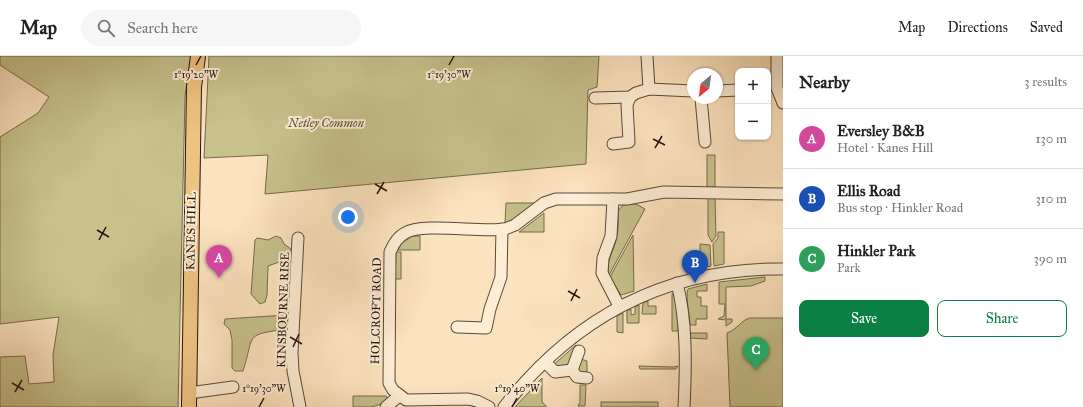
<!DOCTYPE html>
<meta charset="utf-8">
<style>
:root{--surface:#fff;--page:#f6f6f6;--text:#222;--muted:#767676;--line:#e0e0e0;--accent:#0b8043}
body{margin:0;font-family:"IM FELL Great Primer",serif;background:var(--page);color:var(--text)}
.controls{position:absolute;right:12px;top:12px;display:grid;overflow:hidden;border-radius:8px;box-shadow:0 1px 3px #0004}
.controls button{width:36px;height:36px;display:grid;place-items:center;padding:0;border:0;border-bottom:1px solid var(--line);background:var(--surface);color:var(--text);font:20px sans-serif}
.compass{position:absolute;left:687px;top:12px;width:36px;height:36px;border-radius:50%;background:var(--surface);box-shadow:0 1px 3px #0004;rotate:209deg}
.you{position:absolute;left:348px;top:161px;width:14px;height:14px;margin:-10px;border:3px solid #fff;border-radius:50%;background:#1a73e8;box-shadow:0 0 0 6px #1a73e833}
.badge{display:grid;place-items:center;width:26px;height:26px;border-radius:50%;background:var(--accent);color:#fff;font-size:13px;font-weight:700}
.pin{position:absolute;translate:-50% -33px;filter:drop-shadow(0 1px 2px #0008)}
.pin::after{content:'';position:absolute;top:21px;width:14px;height:12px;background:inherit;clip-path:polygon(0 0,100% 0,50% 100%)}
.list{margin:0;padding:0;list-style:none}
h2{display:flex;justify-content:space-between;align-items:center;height:52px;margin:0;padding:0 16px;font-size:17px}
h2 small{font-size:13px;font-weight:400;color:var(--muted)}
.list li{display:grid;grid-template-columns:26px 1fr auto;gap:12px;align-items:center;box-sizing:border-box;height:60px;padding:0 16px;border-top:1px solid var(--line)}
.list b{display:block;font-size:15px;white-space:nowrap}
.list p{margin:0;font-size:13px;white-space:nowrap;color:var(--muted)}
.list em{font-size:13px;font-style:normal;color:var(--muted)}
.actions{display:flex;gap:8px;padding:12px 16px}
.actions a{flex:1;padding:9px 0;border:1px solid var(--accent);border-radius:8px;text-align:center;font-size:14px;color:var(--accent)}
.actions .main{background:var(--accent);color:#fff}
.icon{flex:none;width:22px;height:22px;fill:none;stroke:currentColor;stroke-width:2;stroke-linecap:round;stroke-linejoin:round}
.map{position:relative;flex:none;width:783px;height:351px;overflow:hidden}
header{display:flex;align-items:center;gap:24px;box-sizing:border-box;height:56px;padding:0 20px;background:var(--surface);border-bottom:1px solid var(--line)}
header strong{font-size:19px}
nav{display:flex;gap:22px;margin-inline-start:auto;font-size:14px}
.search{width:280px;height:36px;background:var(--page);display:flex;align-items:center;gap:10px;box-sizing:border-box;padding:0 14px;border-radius:22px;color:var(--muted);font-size:15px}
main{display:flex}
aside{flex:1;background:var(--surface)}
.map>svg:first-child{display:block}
.green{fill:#c7c18c;stroke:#756a4c}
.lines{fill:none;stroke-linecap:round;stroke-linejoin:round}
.minor-casing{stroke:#594839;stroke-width:13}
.major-casing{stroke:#23140c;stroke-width:16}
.minor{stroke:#fdedd5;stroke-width:11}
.major{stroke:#eec280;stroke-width:14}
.ticks{fill:none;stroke:#23140c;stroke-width:1.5}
.labels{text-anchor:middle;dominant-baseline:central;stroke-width:4;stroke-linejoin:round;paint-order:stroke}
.park-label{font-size:12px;font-style:italic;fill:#5c5139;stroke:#fdedd5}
.street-label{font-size:12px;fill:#23140c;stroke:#fdedd5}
.ticks-label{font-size:10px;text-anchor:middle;fill:#23140c;stroke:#fdedd5;stroke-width:4;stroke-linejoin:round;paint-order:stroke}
</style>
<header>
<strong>Map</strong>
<div class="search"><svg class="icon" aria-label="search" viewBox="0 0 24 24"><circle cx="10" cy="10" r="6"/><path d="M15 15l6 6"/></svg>Search here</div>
<nav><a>Map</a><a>Directions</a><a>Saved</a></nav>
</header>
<main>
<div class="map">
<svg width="783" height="351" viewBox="0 0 783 351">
<rect width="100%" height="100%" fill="#fce3bf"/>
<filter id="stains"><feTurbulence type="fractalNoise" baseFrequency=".005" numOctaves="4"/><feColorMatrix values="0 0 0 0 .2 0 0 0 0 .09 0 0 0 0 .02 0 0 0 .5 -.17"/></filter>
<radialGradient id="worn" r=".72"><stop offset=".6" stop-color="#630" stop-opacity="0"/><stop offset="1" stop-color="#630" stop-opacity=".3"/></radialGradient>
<g class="green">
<polygon points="0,0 191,0 185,40 178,351 0,351 0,301 25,300 29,328 54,326 53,299 59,261 0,268 0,81 38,57 49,41 0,9"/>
<polygon points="209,0 599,0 597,31 588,34 586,108 265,138 268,99 204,102"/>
<rect x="707" y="99" width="8" height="32"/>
<polygon points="708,141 715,141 716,180 712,186 708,179"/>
<polygon points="506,147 536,147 523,158 505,168"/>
<path d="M636 148 645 153 609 219C605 205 615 194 617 180 619 171 618 163 618 155L623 149Z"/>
<polygon points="544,157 544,176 519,176"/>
<polygon points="718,176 724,176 724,208 714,210 713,188 718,182"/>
<polygon points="633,179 634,235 621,239 610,221"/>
<polygon points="276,180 281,182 284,188 291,193 291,198 282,205 268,210 267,239 265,246 260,248 251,238 255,184 257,182 268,184"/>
<polygon points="412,180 420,180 420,194 398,194 401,188"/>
<polygon points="700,188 710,189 711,210 700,212"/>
<polygon points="396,196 401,196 401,223 395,223"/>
<polygon points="765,221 765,225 751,230 726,231 726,263 732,263 732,266 726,270 726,264 718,263 724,260 725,248 719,248 719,226"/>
<path d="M707 228V235H697V241H701V250H707V263H696V269H690C690 260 685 240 688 233Z"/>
<polygon points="672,238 675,239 678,258 678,275 672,275"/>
<polygon points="648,245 648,250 656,250 656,258 642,258 643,247"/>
<polygon points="639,249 639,267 627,267 627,255 631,253 631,259 635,258 635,251"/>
<polygon points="623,257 623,277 617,276 617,260"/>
<path d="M286 259 289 266 287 273C243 279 255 278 243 315H235L232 312V284L230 274 224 268 225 263Z"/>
<path d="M750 262H783V351H730L727 277C738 273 741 264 750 262Z"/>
<polygon points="690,277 707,277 707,283 690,282"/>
<polygon points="576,289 577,291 571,311 551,311"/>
<polygon points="581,303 587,305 587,320 576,314"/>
<polygon points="639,310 673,311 678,310 676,313 640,313"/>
<polygon points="542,322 542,346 547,351 515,351"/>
<polygon points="580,329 586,329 585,350 578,350 580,346"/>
<polygon points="353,340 386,340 388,343 385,347 371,351 353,351"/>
<rect x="601" y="346" width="57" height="5"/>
</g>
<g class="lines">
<g class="minor-casing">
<g id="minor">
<polyline points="647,0 649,33"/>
<polyline points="777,0 777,32 783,47"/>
<polyline points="717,35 738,34"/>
<polyline points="595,42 630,41 636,37 649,33 693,35"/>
<polyline points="701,42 705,86"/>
<polyline points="613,88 629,86 627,49 630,41"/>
<polyline points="613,143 611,180 603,202 602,217 619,250"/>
<polyline points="298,182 292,297 293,315 300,351"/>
<path d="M677 227C687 265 686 312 684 351"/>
<polyline points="457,271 486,272 490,253 501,221 502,173"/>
<polyline points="545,306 555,316 572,314 579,295"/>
<polyline points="572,314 577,321 587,322"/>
<polyline points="189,337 233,331"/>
<polyline points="386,351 399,340"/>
<path d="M489 351 477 345 468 343 406 344 393 334 389 327 390 196C393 189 397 181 405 177 423 166 481 177 505 173L515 169 544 147 556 143H627L664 136 783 138"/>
<path d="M504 351C575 260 667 212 783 213"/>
</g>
</g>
<g class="major-casing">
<polyline id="major" points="189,351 194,31 198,0"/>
</g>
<use href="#minor" class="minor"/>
<use href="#major" class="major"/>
</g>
<path class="ticks" d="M196 9 201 0M449 9 454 0M653 83 665 89M655 92 662 80M375 128 387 135M377 138 384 126M97 174 109 181M99 184 106 171M568 235 580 242M571 245 577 233M290 281 302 288M293 291 299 278M12 327 24 334M15 336 22 324M259 351 264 342M512 351 517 342"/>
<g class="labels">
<g class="park-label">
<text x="326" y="67">Netley Common</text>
</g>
<g class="street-label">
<text transform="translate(191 175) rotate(-89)">KANES HILL</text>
<text transform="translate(283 254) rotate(-88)">KINSBOURNE RISE</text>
<text transform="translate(376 255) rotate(-89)">HOLCROFT ROAD</text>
</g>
</g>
<g class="ticks-label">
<text x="196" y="22">1°19'20"W</text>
<text x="449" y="22">1°19'30"W</text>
<text x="264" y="336">1°19'30"W</text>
<text x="517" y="336">1°19'40"W</text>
</g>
<rect width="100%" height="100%" filter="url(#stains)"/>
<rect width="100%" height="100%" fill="url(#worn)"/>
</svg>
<div class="controls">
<button>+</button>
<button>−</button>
</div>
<svg class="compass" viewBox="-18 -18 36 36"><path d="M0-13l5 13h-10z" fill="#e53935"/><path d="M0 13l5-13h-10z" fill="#767676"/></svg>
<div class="you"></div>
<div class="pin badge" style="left:219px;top:222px;background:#d1479c">A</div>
<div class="pin badge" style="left:695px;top:227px;background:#1a4fb4">B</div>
<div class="pin badge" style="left:756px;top:314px;background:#2e9e5b">C</div>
</div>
<aside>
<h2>Nearby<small>3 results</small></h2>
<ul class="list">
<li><span class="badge" style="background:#d1479c">A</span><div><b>Eversley B&amp;B</b><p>Hotel · Kanes Hill</p></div><em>130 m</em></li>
<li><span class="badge" style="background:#1a4fb4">B</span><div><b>Ellis Road</b><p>Bus stop · Hinkler Road</p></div><em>310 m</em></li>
<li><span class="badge" style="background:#2e9e5b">C</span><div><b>Hinkler Park</b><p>Park</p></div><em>390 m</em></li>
</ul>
<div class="actions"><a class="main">Save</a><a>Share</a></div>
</aside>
</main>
